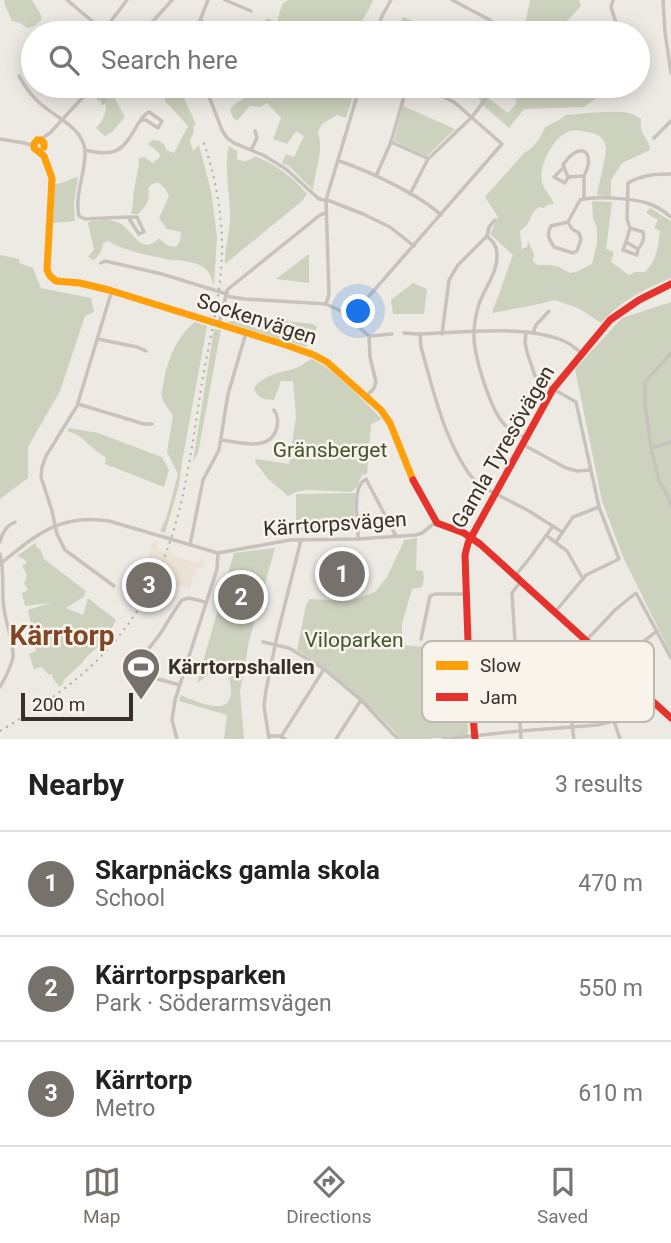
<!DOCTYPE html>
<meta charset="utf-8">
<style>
:root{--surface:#fff;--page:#f6f6f6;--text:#222;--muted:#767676;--line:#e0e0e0;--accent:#77716b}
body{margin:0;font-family:Roboto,sans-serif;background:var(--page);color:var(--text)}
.scale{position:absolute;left:21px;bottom:18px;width:112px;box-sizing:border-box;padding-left:7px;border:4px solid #37302a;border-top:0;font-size:19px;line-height:24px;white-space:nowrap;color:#37302a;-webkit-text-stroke:5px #f9f4eb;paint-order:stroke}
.you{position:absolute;left:359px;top:312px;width:24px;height:24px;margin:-18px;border:5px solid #fff;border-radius:50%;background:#1a73e8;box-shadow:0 0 0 10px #1a73e833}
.badge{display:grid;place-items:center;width:46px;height:46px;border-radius:50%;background:var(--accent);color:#fff;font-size:23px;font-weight:700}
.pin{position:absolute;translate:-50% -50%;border:4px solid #fff;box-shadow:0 2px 7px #0006}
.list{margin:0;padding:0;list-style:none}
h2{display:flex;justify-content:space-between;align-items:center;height:91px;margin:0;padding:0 28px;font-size:30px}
h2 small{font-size:23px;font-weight:400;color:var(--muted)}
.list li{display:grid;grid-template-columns:46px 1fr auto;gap:21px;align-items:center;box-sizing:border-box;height:105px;padding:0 28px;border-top:2px solid var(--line)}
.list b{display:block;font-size:26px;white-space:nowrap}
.list p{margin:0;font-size:23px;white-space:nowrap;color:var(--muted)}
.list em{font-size:23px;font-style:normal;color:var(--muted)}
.icon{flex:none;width:38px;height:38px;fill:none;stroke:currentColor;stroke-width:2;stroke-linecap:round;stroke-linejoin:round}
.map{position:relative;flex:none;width:671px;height:739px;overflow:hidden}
.search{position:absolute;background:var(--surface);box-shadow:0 4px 18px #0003;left:21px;right:21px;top:21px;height:77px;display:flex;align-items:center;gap:18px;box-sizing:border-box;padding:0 24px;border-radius:38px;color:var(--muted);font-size:26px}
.sheet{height:406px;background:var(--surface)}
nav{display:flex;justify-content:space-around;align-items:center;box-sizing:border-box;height:98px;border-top:2px solid var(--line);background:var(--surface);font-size:19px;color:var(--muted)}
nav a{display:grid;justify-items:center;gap:4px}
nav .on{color:var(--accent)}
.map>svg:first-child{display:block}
.green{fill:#cdd2be}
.plaza{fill:#eae2d4}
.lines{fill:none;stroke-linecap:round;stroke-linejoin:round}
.street{stroke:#c7c2bc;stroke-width:3.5}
.slow{stroke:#ff9f0a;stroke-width:7}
.jam{stroke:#e5322d;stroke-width:7}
.rail{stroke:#afaba6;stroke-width:2;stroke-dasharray:2 5;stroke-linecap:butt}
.street-bridge{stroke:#c7c2bc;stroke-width:3.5}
.labels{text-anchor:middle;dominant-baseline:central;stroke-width:5;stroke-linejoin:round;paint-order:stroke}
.street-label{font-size:21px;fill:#37302a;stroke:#f9f4eb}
.park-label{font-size:21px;fill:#43542f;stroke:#f9f4eb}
.poi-label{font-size:21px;font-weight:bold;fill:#37302a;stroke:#f9f4eb;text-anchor:start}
.district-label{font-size:28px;font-weight:bold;fill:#814628;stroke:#f9f4eb}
.key{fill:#f9f4eb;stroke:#bfb9b1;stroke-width:2}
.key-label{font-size:19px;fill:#37302a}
</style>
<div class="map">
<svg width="671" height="739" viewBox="0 0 671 739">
<rect width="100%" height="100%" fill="#ede9e3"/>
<g class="green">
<polygon points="4,0 32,0 40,13 42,19 35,26 27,28 20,23 12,21 5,5"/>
<path d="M288 0H373C369 12 360 21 356 33H261L266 18 277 22 282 4Z"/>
<polygon points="530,0 579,0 581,6 564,24 561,33 523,33"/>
<polygon points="403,17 423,25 430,22 455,33 396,33"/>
<path d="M99 86H130L114 94 115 99 125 117 112 132 105 136 96 128C103 120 108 112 105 102L99 101 95 97 97 90Z"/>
<path d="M153 86H181L182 94 196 124 193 127 194 131 190 141 193 151 199 145 211 191 217 237 214 285C211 279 210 271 203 267 192 260 179 261 166 259 147 255 124 251 108 241L103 243C102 251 100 256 93 260L88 257 94 249 88 223 91 221C98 221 107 219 114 221 133 225 139 259 159 238 166 244 167 248 177 246L180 241 181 232 167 229 159 218 169 196 165 188 158 182C143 187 151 189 148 200 147 205 141 211 138 214H131C133 206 133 198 134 190 136 179 139 169 139 158L144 157 153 163 160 157 159 153 148 144 153 140C161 141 164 142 166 150L174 153 188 126 165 101C167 91 158 93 153 86Z"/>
<path d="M261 86H356L346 118 337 115 322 124 318 132C324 152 315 170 313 190L289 166 282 163 286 154 294 157 304 136 296 131 287 144 273 139 281 118 267 103 260 107 250 106 237 121 233 118 230 110C235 101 243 102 246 95L261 88Z"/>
<polygon points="463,86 479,86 483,94 508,113 516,104 516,98 508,86 613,86 584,107 524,109 509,128 484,106 478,98"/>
<polygon points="403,106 455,129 427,156 394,141"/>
<path d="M587 113C604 113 628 108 641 119 639 137 650 137 650 150L622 163 611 180V197L597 195C598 187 607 153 606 147 604 139 600 134 591 133 585 132 576 129 570 131 553 136 536 170 543 185 545 191 551 196 554 204L547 205 544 208 539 207 534 211 527 225 520 231 522 249 527 247 528 241 534 254 533 261 537 265H550L559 267 570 273 576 272 592 264 597 244V228L593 218 592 201 612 202 606 249 614 252 611 262 629 275 635 272H645C657 260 658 247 660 231L654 228 658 220 646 213 650 208 671 221V278C643 290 622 300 601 323L580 309 555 300 535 305 492 313 513 255 490 234 498 217 485 197 524 153C533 149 542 136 545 127L559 120 566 115Z"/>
<path d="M229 146 237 151V159C245 163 249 161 255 156 276 165 292 176 307 194L302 201 225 264C224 249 230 234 230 219 231 195 223 170 229 146Z"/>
<path d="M78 177 74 204 75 221 53 223 55 184C67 183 68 179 78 177Z"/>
<polygon points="309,254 309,283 276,279"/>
<polygon points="0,255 20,259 19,263 33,268 41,288 91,298 94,312 85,316 60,391 28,447 28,478 0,499"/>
<polygon points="413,283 427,289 424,314 393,314 391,300"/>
<polygon points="671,302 671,654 623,557 602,501 575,369 622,318"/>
<polygon points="258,318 313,324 317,327 306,347 226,322"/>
<path d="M195 322 207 326 182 462 179 485 165 533 160 531 167 516 178 474 167 452 173 416C170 410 163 403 162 397 161 392 163 385 164 380 168 359 177 336 195 322Z"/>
<polygon points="214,329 221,330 198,453 193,462"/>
<path d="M311 359C334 368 363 401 382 419L371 424 367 474 362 475 357 487 351 492 306 490 296 492 288 496 269 480 255 462V460L257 459 289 464 296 416 293 381H281L274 400C263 399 258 399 254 388 264 374 280 373 296 368 301 366 306 362 311 359Z"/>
<path d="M69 428 98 433 162 457 169 470 164 487 105 464 106 458C101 453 96 452 92 447 81 438 82 436 67 431Z"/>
<polygon points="355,493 354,530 296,531 296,494"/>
<path d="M417 538 416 570 423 571 424 579 422 587 412 589 402 624V645L458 650 457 660 463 661 468 731 467 735 464 736 426 739H400C393 728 383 720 374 711 350 687 325 668 297 650L306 605 310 599 350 601 375 592 387 577 404 541 403 540Z"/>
<path d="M35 543 38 549 40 548 44 559 86 591 84 594 85 596 66 608 83 615 88 598 116 620C112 627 109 634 104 641 98 649 87 654 83 662L64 680 63 684 59 687 52 677 53 676 52 674 49 675 42 667 34 669 29 654 36 651 28 610 50 603 25 606 22 593 28 590 24 583 26 580V573L22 566 27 563 24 559 17 556Z"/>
<path d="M275 548 249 641 240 692 244 739H224L227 715 179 701 181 695C221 713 242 714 225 663L197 683 234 553Z"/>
</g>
<polygon class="plaza" points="154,541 158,542 157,550 174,554 174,556 199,564 202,558 205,559 203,569 197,567 189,590 186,587 183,588 182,585 180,587 161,582 160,578 157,580 143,573 133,565 137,560 146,563"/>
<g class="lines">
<g class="street">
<polyline points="67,0 98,26 105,29"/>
<polyline points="225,0 251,11"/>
<polyline points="452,0 490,20 495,25 493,33"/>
<polyline points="613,0 611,7 616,23 616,33"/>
<polyline points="663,0 665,32 671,73"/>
<polyline points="164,9 172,0"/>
<polyline points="200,21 221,29 227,33"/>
<polyline points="105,29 127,0"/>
<polyline points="195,33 208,0"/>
<polyline points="377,33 382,16 391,0"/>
<path d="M19 76C25 87 32 97 42 105 57 118 83 128 85 151 86 173 74 195 79 216L85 219 128 217 139 234 144 232 137 217H128"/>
<polyline points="205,86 222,130 227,138 234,143 263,155 286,169 319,199 330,201 363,214 390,227 414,246"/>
<polyline points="228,86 233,87"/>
<polyline points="207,90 218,86"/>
<polyline points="103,103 108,86"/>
<polyline points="654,138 671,121"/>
<polyline points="0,139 24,143 34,146"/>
<polyline points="41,139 50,133 93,86"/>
<polyline points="391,142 427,158"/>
<path d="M85 150C117 158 123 150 138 124 142 118 143 115 149 112L162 121 158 128 146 120H141"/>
<polyline points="251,150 257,138 255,131"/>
<path d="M339 161C367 170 420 195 441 215"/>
<polyline points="564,167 554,177 565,183 568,177"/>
<polyline points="376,176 391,142 407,86"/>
<path d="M584 176C597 151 579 140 563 165L568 177 584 176V199"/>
<polyline points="410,194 428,159 472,117 487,97 485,86"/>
<path d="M568 222 551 226C546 234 549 239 554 247L573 253 577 251 581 239 579 233 572 229 568 222 580 200C595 196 630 198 647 203 656 206 664 211 671 217"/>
<path d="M630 228 643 232C645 238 642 245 638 249L626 242 630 228 627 219 628 183C642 175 655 174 671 174"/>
<path d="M487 236C492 241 497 245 497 254 498 273 485 287 479 304 476 313 474 326 474 336 474 356 491 414 507 427 512 431 519 434 525 437"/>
<polyline points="626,242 623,250 637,255 638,249"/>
<polyline points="101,263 105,261 162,274 227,294 227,290 320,215 326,213"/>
<polyline points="112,290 77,406 46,456 42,467 41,477 52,511 57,534 65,550 114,586"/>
<polyline points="226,296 244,299 326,304 339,310 369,336 370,357 376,382 374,388 366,397"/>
<polyline points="326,304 329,294 326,200 360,86"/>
<polyline points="349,319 502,144 454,102 421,86"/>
<polyline points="219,324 226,295"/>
<polyline points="526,332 525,342 527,352 535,376 546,385 576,402 599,507 619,559 586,575 555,612"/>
<path d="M404 333 418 334C461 333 525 324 564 341 571 344 576 349 582 353"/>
<polyline points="533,333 536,325 549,311"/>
<path d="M420 334 421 347C434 393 445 446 477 484L529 511 562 532"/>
<polyline points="442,334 449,280 458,265 487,236 489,227 495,220"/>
<polyline points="370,336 392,334"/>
<polyline points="98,339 137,347 146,351"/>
<polyline points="671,353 645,382 645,404 651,448 659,481 666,492 671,505"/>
<polyline points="78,404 144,424 152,424"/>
<path d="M221 440C239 442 271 453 277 427 278 420 278 416 274 410"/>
<polyline points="522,444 566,468 577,471 590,470"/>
<polyline points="651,448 671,442"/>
<polyline points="547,536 567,551 583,579"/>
<path d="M358 539C359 523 350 488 366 479L396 536"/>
<path d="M0 542C2 532 6 526 15 522"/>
<polyline points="556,542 573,517 599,507"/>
<polyline points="190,545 203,480 219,450 228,394 246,333"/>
<path d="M0 554C5 573 1 590 4 609 6 625 14 641 13 657 11 668 5 678 0 687"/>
<path d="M0 564C36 535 60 513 109 521L218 553 290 540 358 539 416 535 422 533 436 522"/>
<polyline points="515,576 529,559 553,526"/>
<polyline points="521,581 512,593 521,739"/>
<polyline points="421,639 430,596 435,594 467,594"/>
<polyline points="263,642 289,648 324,669 361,700 398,739"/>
<polyline points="564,665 574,739"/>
<polyline points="618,669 639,645 657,631"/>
<polyline points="469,671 564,664 615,610 636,593 671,658"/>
<path d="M180 685 135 673C139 657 151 647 160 634 167 623 174 611 182 600L189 598 205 602"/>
<polyline points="518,694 567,688"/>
<polyline points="614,721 620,739"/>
<polyline points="269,736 280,736 285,739"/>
<polyline points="281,737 324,669"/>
<polyline points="177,739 172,720 175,700 217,569 218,553"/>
<polyline points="269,739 264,706 266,690 277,636 301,540"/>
<polyline points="336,739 361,700"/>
<polyline points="443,739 520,731 597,725 614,721 634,712 649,698"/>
</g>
<polyline class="slow" points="44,147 44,143 41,140 37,140 34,144 34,148 44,156 52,178 47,270 50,276 56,281 80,283 109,290 286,345 314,355 327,362 381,410 390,423 413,480"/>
<g class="jam">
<polyline points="413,480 437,523 464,533 480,544 671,718"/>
<polyline points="475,739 469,671 465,555 468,543 553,389 610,320 639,300 671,284"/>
</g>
<path class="rail" d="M0 731C59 695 103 666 141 605 183 537 190 455 203 377 211 332 223 287 222 241 221 206 214 171 202 138"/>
<polyline class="street-bridge" points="143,32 164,9"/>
</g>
<defs>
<g id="stadium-pin" transform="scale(2.0125)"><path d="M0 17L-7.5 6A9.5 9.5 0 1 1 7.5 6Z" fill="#77716b" stroke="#f9f4eb"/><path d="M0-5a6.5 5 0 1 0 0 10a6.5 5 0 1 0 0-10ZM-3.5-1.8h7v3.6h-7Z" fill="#fff"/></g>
</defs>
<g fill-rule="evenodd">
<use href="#stadium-pin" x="141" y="667"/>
</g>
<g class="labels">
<g class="street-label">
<text transform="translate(257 319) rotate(18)">Sockenvägen</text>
<text transform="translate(503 447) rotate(-60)">Gamla Tyresövägen</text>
<text transform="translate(335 524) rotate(-4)">Kärrtorpsvägen</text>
</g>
<g class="park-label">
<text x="330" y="450">Gränsberget</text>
<text x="354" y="640">Viloparken</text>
</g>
<g class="poi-label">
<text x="168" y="667">Kärrtorpshallen</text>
</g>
<g class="district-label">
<text x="62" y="635">Kärrtorp</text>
</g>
</g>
<rect x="422" y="641" width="232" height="81" rx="10" class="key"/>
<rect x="436" y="661" width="32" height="9" fill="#ff9f0a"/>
<rect x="436" y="693" width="32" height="8" fill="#e5322d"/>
<g class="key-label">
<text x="480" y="672">Slow</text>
<text x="480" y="704">Jam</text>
</g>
</svg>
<div class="scale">200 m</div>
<div class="you"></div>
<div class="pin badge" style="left:342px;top:574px">1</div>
<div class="pin badge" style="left:241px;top:597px">2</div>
<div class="pin badge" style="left:149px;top:585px">3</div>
<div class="search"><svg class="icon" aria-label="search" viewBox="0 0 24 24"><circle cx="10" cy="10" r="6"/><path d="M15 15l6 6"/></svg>Search here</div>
</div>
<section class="sheet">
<h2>Nearby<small>3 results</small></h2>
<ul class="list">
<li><span class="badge">1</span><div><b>Skarpnäcks gamla skola</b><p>School</p></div><em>470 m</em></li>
<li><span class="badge">2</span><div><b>Kärrtorpsparken</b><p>Park · Söderarmsvägen</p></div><em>550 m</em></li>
<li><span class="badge">3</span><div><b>Kärrtorp</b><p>Metro</p></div><em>610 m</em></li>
</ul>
</section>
<nav>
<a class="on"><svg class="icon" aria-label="map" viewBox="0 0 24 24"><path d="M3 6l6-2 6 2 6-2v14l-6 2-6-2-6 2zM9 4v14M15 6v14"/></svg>Map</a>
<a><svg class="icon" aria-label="directions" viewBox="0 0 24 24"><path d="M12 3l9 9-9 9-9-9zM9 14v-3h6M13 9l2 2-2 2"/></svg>Directions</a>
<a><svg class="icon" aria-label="saved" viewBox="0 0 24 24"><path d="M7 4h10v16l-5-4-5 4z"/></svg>Saved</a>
</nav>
